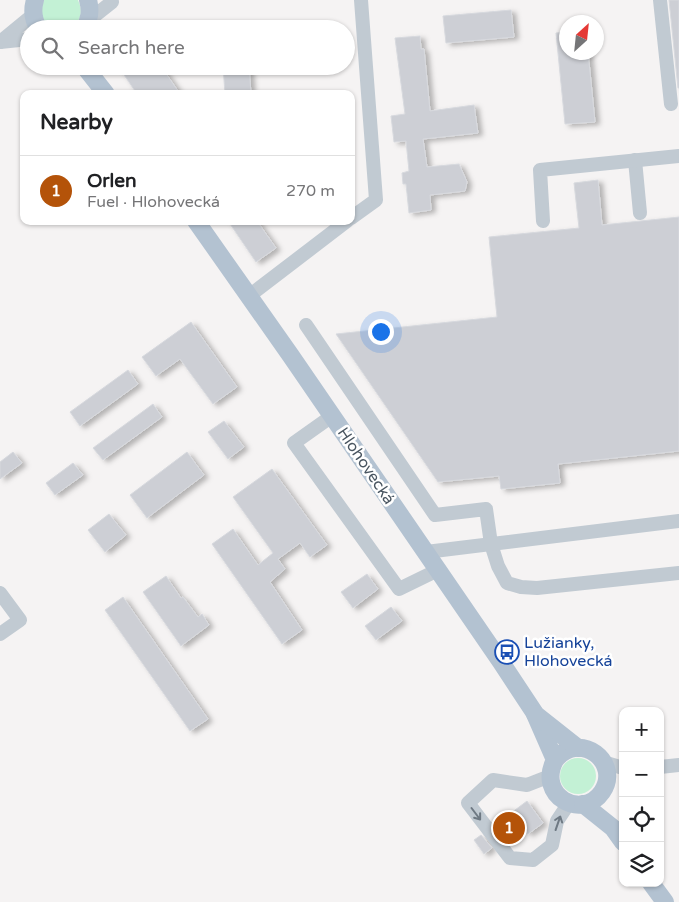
<!DOCTYPE html>
<meta charset="utf-8">
<style>
:root{--surface:#fff;--page:#f2f2f2;--text:#202124;--muted:#757577;--line:#e0e0e0;--accent:#b45309}
body{margin:0;font-family:"Varela Round",sans-serif;background:var(--page);color:var(--text)}
.controls{position:absolute;right:15px;bottom:15px;display:grid;overflow:hidden;border-radius:10px;box-shadow:0 1px 4px #0004}
.controls button{width:45px;height:45px;display:grid;place-items:center;padding:0;border:0;border-bottom:1px solid var(--line);background:var(--surface);color:var(--text);font:25px sans-serif}
.compass{position:absolute;left:559px;top:15px;width:45px;height:45px;border-radius:50%;background:var(--surface);box-shadow:0 1px 4px #0004;rotate:27deg}
.you{position:absolute;left:380px;top:331px;width:18px;height:18px;margin:-12px;border:4px solid #fff;border-radius:50%;background:#1a73e8;box-shadow:0 0 0 8px #1a73e833}
.badge{display:grid;place-items:center;width:32px;height:32px;border-radius:50%;background:var(--accent);color:#fff;font-size:16px;font-weight:700}
.pin{position:absolute;translate:-50% -50%;border:2px solid #fff;box-shadow:0 1px 5px #0006}
.list{margin:0;padding:0;list-style:none}
h2{display:flex;justify-content:space-between;align-items:center;height:65px;margin:0;padding:0 20px;font-size:21px}
h2 small{font-size:16px;font-weight:400;color:var(--muted)}
.list li{display:grid;grid-template-columns:32px 1fr auto;gap:15px;align-items:center;box-sizing:border-box;height:70px;padding:0 20px;border-top:1px solid var(--line)}
.list b{display:block;font-size:19px;white-space:nowrap}
.list p{margin:0;font-size:16px;white-space:nowrap;color:var(--muted)}
.list em{font-size:16px;font-style:normal;color:var(--muted)}
.icon{flex:none;width:28px;height:28px;fill:none;stroke:currentColor;stroke-width:2;stroke-linecap:round;stroke-linejoin:round}
.map{position:relative;flex:none;width:679px;height:902px;overflow:hidden}
.search{position:absolute;background:var(--surface);box-shadow:0 1px 4px #0004;left:20px;top:20px;width:335px;height:55px;display:flex;align-items:center;gap:12px;box-sizing:border-box;padding:0 18px;border-radius:28px;color:var(--muted);font-size:19px}
.panel{position:absolute;background:var(--surface);box-shadow:0 1px 4px #0004;left:20px;top:90px;width:335px;height:135px;border-radius:10px}
.map>svg:first-child{display:block}
.green{fill:#c3f1d5}
.building{fill:#cdcfd5;stroke:#d7d9de;filter:url(#shadow)}
.lines{fill:none;stroke-linecap:round;stroke-linejoin:round}
.minor{stroke:#c1cad2;stroke-width:14}
.major{stroke:#b3c2d1;stroke-width:18}
.oneway{stroke:#6e7983}
.labels{text-anchor:middle;dominant-baseline:central;stroke-width:5;stroke-linejoin:round;paint-order:stroke}
.street-label{font-size:16px;fill:#4a5661;stroke:#fff}
.transit-label{font-size:16px;fill:#164399;stroke:#fff;text-anchor:start}
</style>
<div class="map">
<svg width="679" height="902" viewBox="0 0 679 902">
<defs>
<filter id="shadow"><feDropShadow dx="4.5" dy="2.5" stdDeviation="2.5" flood-color="#0004"/></filter>
</defs>
<rect width="100%" height="100%" fill="#f5f3f3"/>
<g class="green">
<path d="M44 0H78C95 37 28 40 44 0Z"/>
<circle cx="578" cy="776" r="18"/>
</g>
<g class="building">
<polygon points="669,0 679,0 679,88 678,88"/>
<polygon points="511,10 514,37 446,43 443,16"/>
<polygon points="566,32 566,52 588,52 595,122 565,124 556,33"/>
<polygon points="420,36 421,49 424,49 430,111 474,105 478,133 423,139 427,167 459,164 467,182 465,191 430,195 431,210 409,213 406,184 403,184 402,173 409,171 406,141 394,142 391,116 405,114 395,38"/>
<polygon points="118,66 161,66 180,94 137,94"/>
<polygon points="223,66 249,66 251,94 225,94"/>
<polygon points="598,180 602,225 679,217 679,451 558,464 560,483 501,489 499,476 438,482 336,334 497,317 489,237 579,228 574,183"/>
<polygon points="228,221 257,221 276,248 256,262"/>
<polygon points="191,322 237,387 213,404 180,359 156,376 142,357"/>
<polygon points="128,370 138,384 80,426 70,412"/>
<polygon points="153,404 162,417 103,460 93,448"/>
<polygon points="224,421 244,447 228,459 208,432"/>
<polygon points="13,452 22,463 0,479 0,462"/>
<polygon points="187,452 204,475 147,518 130,495"/>
<polygon points="73,463 83,475 55,495 46,483"/>
<polygon points="272,469 327,545 310,557 300,543 278,559 285,569 270,582 302,630 282,644 212,544 233,529 258,565 273,553 233,497"/>
<polygon points="109,514 126,535 105,552 88,530"/>
<polygon points="367,574 378,589 353,608 341,592"/>
<polygon points="166,576 181,598 183,597 198,617 202,614 209,625 181,646 143,592"/>
<polygon points="123,597 208,719 190,731 105,610"/>
<polygon points="391,607 402,621 376,640 365,626"/>
<polygon points="527,801 543,823 528,834 522,826 506,838 495,825"/>
<polygon points="481,835 492,848 484,854 474,840"/>
</g>
<g class="lines">
<g class="minor">
<polyline points="660,0 671,104"/>
<polyline points="88,21 112,2"/>
<polyline points="0,42 33,15"/>
<polyline points="0,42 29,39"/>
<polyline points="635,160 640,213"/>
<polyline points="351,218 376,200 361,0"/>
<polyline points="543,221 540,170 679,156"/>
<polyline points="249,296 347,221"/>
<polyline points="306,325 435,515 486,509 491,544 498,566 507,583 521,587 537,588 679,573"/>
<polyline points="332,416 294,443 399,589 438,570"/>
<polyline points="426,552 679,521"/>
<polyline points="0,593 20,620 0,634"/>
<polyline points="603,762 623,768"/>
<polyline points="660,767 679,765"/>
<polyline points="550,776 527,785 493,780 468,803 510,858 533,860 552,845 557,821 569,803"/>
</g>
<g class="major">
<path d="M35 0C32 10 33 20 39 29"/>
<path d="M84 29C90 19 91 11 88 0"/>
<polyline points="84,66 106,94"/>
<path d="M196 221 291 356 501 662 534 712 555 760C536 796 582 821 602 792 622 763 580 729 555 760"/>
<polyline points="535,714 578,748"/>
<polyline points="583,804 613,828 623,842"/>
<polyline points="651,883 665,902"/>
</g>
</g>
<defs><path id="oneway-shaft" d="M-6 0H5M1.5-3L5.5 0L1.5 3" fill="none" stroke-width="1.6" stroke-linecap="round" stroke-linejoin="round" transform="scale(1.25)"/></defs>
<g class="oneway">
<use href="#oneway-shaft" transform="translate(476 814) rotate(53)"/>
<use href="#oneway-shaft" transform="translate(558 823) rotate(-71)"/>
</g>
<defs>
<g id="bus-ring" transform="scale(1.25)"><circle r="9.5" fill="#fff" stroke="#1a4fb4" stroke-width="1.5"/><path d="M-5-6H5V4H4V6H2V4H-2V6H-4V4H-5ZM-3.5-4V0h7V-4ZM-3.5 1.2v1.5H-2V1.2ZM2 1.2v1.5H3.5V1.2Z" fill="#1a4fb4"/></g>
</defs>
<g fill-rule="evenodd">
<use href="#bus-ring" x="507" y="652"/>
</g>
<g class="labels">
<g class="street-label">
<text transform="translate(366 466) rotate(56)">Hlohovecká</text>
</g>
<g class="transit-label">
<text x="524" y="643">Lužianky,<tspan x="524" dy="18">Hlohovecká</tspan></text>
</g>
</g>
</svg>
<div class="controls">
<button>+</button>
<button>−</button>
<button><svg class="icon" aria-label="locate" viewBox="0 0 24 24"><circle cx="12" cy="12" r="6"/><path d="M12 2v4M12 18v4M2 12h4M18 12h4"/></svg></button>
<button><svg class="icon" aria-label="layers" viewBox="0 0 24 24"><path d="M12 4l9 5-9 5-9-5zM3 14l9 5 9-5"/></svg></button>
</div>
<svg class="compass" viewBox="-18 -18 36 36"><path d="M0-13l5 13h-10z" fill="#e53935"/><path d="M0 13l5-13h-10z" fill="#757577"/></svg>
<div class="you"></div>
<div class="pin badge" style="left:509px;top:828px">1</div>
<div class="search"><svg class="icon" aria-label="search" viewBox="0 0 24 24"><circle cx="10" cy="10" r="6"/><path d="M15 15l6 6"/></svg>Search here</div>
<section class="panel">
<h2>Nearby<small></small></h2>
<ul class="list">
<li><span class="badge">1</span><div><b>Orlen</b><p>Fuel · Hlohovecká</p></div><em>270 m</em></li>
</ul>
</section>
</div>
